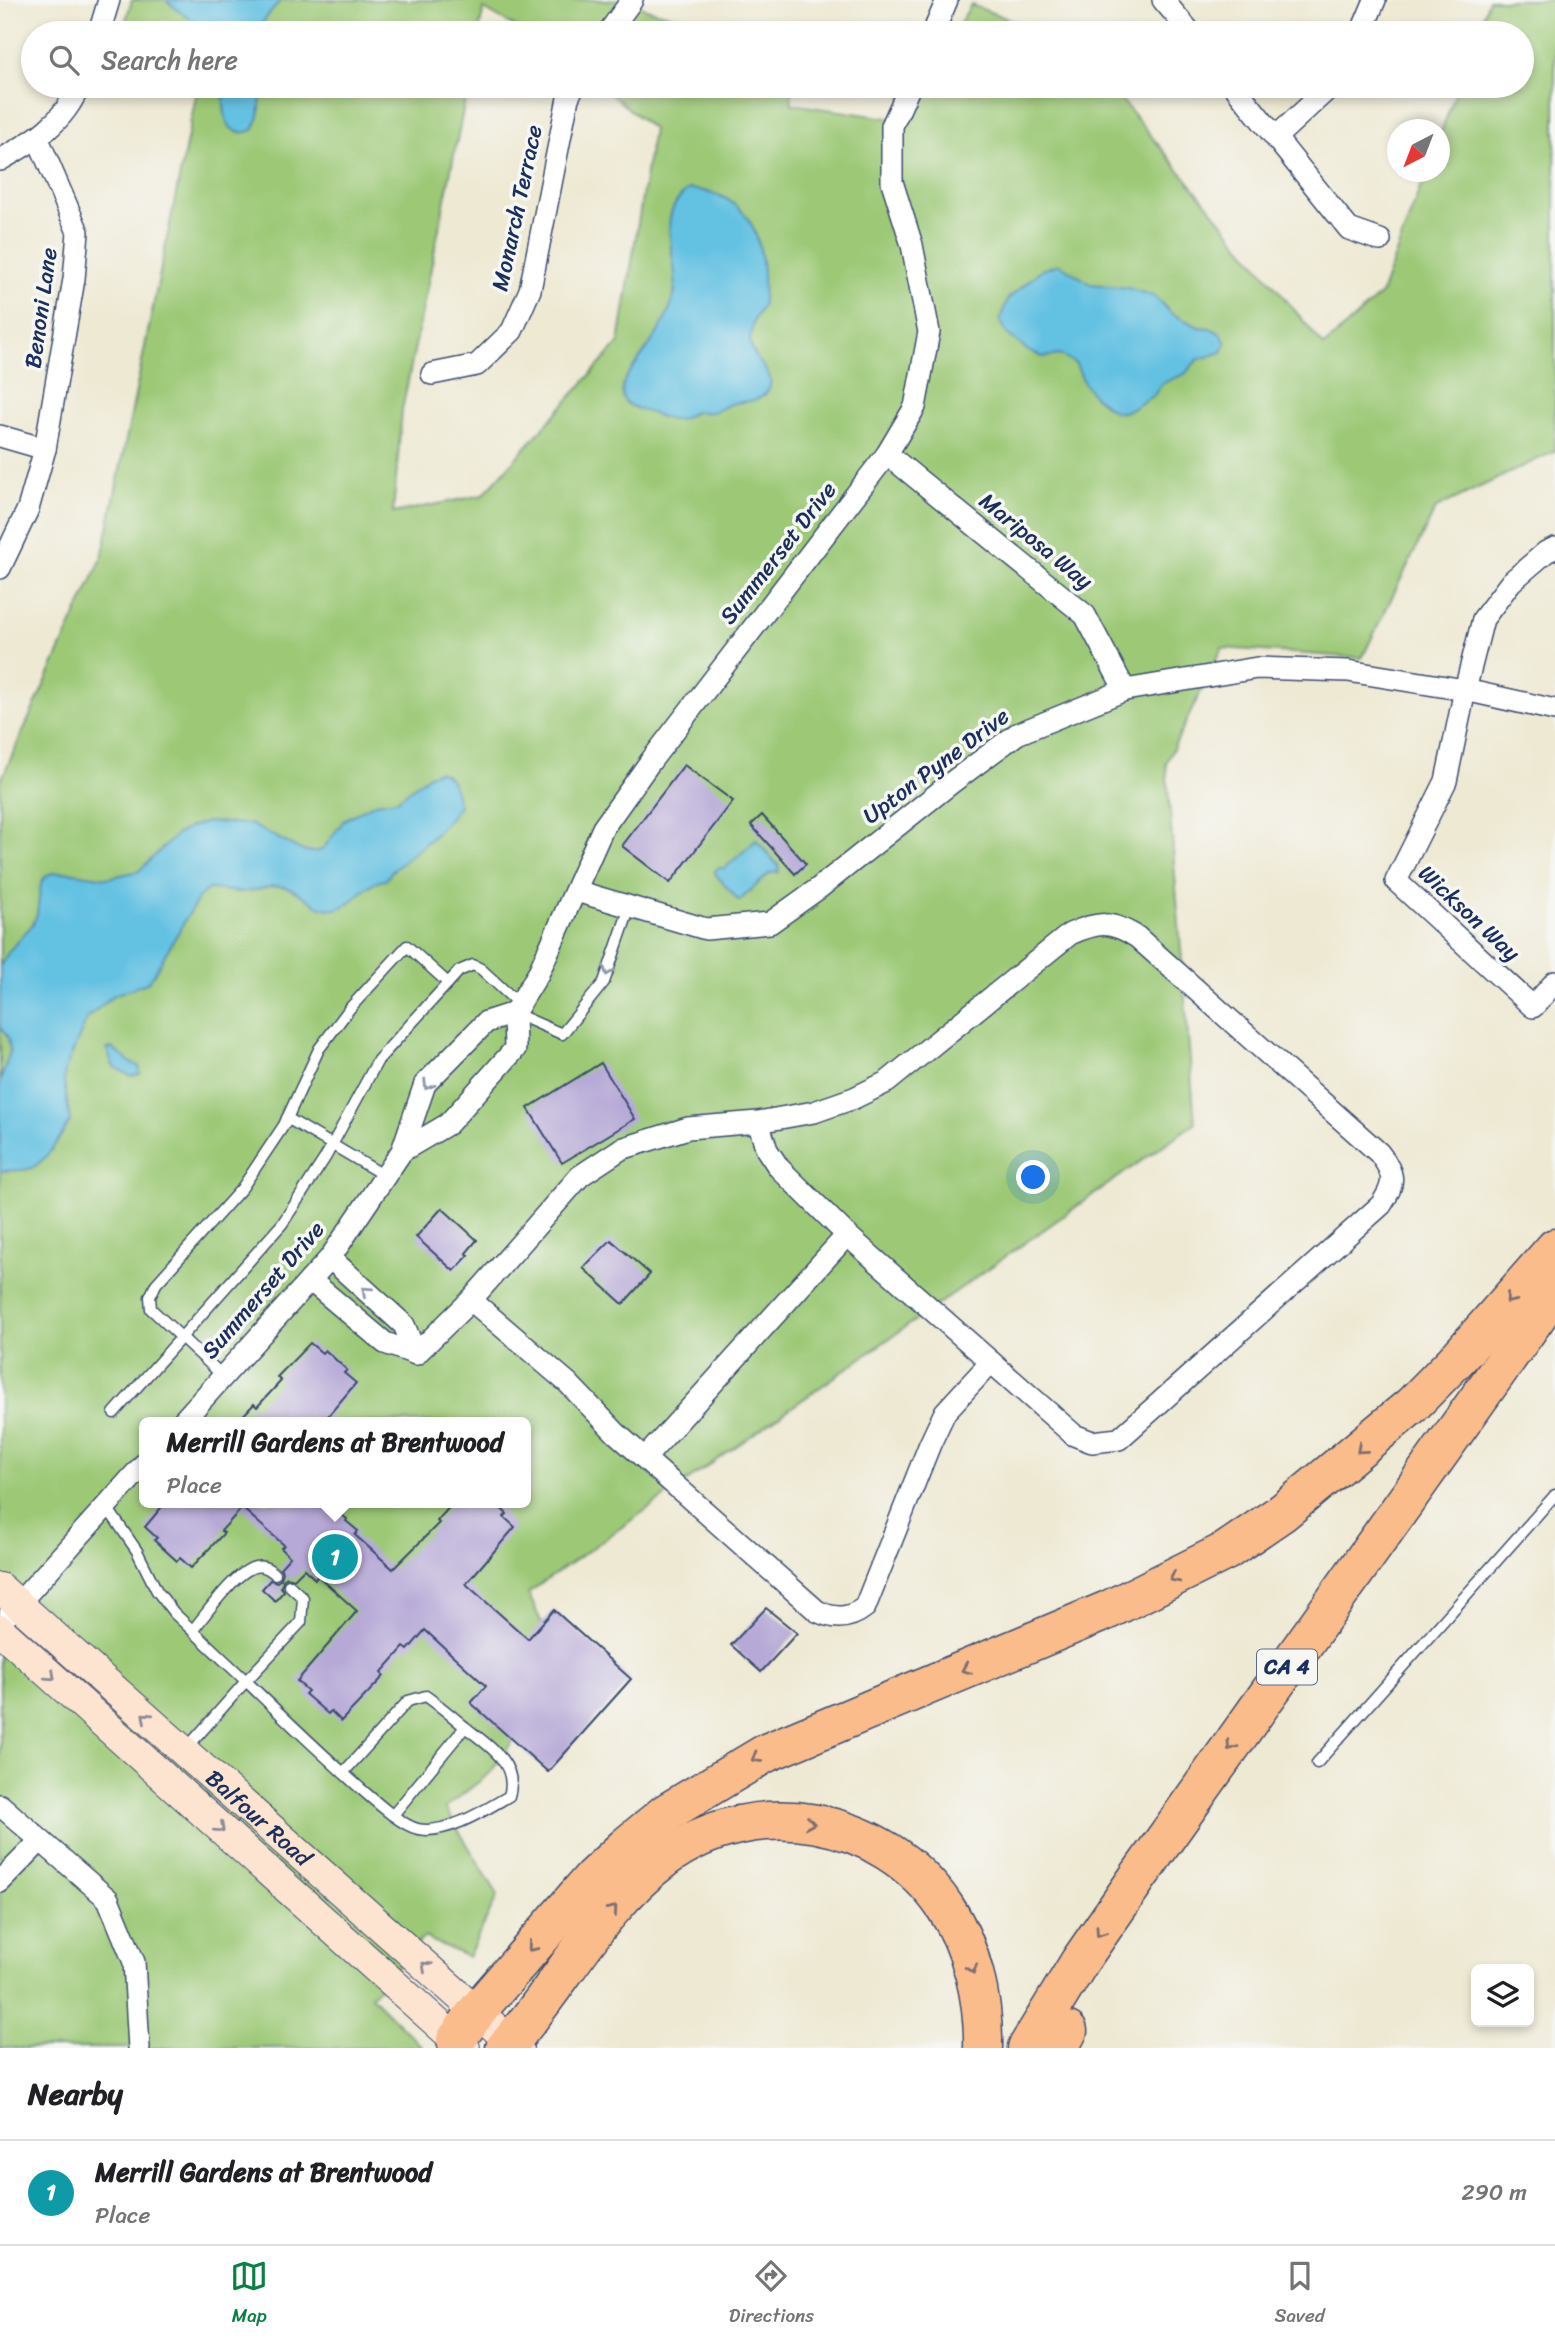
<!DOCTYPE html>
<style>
:root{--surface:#fff;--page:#f2f2f2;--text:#202124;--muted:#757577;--line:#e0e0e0;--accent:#0b8043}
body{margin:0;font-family:Sriracha,sans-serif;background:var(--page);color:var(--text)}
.controls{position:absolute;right:21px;bottom:21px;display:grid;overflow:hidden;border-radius:10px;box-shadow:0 4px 10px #0003}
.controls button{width:63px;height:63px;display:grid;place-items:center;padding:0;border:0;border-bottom:2px solid var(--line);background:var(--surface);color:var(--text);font:35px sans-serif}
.compass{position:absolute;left:1387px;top:119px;width:63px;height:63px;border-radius:50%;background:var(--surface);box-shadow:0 4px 10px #0003;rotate:222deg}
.you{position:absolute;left:1034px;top:1178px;width:24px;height:24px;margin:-18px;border:5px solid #fff;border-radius:50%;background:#1a73e8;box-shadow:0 0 0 10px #1a73e833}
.badge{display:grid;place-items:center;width:46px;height:46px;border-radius:50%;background:var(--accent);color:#fff;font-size:23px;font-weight:700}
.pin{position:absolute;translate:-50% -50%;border:4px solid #fff;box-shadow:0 2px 7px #0006}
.popup{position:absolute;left:139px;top:1417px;width:392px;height:91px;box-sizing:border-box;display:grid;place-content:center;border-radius:10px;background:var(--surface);filter:drop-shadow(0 2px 5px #0005);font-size:23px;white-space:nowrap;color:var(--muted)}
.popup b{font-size:26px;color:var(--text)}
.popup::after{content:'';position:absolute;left:50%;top:100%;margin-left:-14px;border:14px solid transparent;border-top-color:var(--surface)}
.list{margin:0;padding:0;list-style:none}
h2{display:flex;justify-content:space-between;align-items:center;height:91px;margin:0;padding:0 28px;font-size:30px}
h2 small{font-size:23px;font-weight:400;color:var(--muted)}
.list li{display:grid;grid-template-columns:46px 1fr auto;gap:21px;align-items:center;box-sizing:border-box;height:105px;padding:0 28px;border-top:2px solid var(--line)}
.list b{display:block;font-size:26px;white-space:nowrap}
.list p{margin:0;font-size:23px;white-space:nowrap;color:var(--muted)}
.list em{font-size:23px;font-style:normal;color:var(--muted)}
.icon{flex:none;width:38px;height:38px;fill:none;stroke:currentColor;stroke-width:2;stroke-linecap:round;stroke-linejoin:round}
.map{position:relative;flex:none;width:1555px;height:2048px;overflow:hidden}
.search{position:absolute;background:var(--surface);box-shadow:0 4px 10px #0003;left:21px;right:21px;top:21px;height:77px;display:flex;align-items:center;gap:18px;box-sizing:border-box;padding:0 24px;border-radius:38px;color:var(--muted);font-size:26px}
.sheet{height:196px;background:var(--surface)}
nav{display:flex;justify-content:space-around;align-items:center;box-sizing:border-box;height:98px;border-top:2px solid var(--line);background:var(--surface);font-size:19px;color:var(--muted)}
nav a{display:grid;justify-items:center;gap:4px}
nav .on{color:var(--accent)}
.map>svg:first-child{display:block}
.green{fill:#9dc977;stroke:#5c7c6a;stroke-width:2;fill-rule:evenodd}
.water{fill:#64c1e2;stroke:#4078a0;stroke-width:2}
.building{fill:#b6a9d7}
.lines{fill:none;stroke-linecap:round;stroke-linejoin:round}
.lane-casing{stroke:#3b4b70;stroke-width:13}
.street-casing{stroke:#3b4b70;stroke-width:24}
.secondary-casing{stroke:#3b4b70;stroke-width:32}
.highway-casing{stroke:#3b4b70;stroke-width:41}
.lane{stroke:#fff;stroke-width:10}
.street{stroke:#fff;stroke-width:21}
.secondary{stroke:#fde4d1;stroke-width:30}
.highway{stroke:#fabc8b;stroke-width:38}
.oneway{stroke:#8d97ae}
.oneway2{stroke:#7f6e72}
.oneway3{stroke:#8c8a98}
.labels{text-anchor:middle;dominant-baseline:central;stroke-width:7;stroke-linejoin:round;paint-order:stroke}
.shield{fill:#f6f6f2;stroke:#5d6b8a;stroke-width:2}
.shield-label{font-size:21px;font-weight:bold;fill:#1b2f5e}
.street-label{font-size:23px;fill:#1b2f5e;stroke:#f6f6f2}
</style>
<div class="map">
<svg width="1555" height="2048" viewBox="0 0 1555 2048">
<rect width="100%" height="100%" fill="#f6f6f2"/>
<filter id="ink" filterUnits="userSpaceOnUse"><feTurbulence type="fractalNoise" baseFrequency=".0143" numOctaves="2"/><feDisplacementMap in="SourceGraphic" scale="14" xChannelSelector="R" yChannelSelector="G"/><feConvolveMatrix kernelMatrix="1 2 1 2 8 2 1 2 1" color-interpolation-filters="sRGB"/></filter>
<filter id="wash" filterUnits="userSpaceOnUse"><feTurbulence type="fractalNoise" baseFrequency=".00686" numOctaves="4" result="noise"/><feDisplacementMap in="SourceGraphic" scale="28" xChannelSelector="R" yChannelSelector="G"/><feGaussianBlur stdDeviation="1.57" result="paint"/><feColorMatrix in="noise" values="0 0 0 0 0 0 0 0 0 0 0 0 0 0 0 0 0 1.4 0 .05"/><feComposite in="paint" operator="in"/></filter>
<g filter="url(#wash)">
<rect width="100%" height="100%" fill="#eee9d3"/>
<g class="green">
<polygon points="132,0 633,0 646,9 736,33 526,33 484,9 478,33 122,33"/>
<path d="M1489 0H1555V451L1436 508 1362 658 1222 648 1166 763 1195 1123 528 1593 563 1670 490 1773 445 1808 498 1895 468 1957 424 1937 371 1996 423 2048H0V782L102 558 198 86H468L402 410 393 513 483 495 619 343 653 129 601 86H791L792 104 907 121 925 86H1110L1324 346 1381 294 1426 172H1440V135L1458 86H1522V33H1477ZM144 1422H526V1503H144Z"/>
<polygon points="971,5 1046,33 954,33"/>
</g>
<g class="water">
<polygon points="166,0 281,0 262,23 260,33 213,33 181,13"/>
<path d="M224 86H262L259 117 253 130C222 142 223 106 224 86Z"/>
<path d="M689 189C755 193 766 245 763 301 763 309 757 313 754 320 752 326 751 335 750 341 750 360 782 375 766 393 756 404 743 400 731 404 725 406 719 411 712 412 706 413 701 411 696 412 689 414 684 420 676 420 669 421 662 417 656 415 636 407 614 408 625 379 642 354 668 325 674 295 682 258 650 218 689 189Z"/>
<polygon points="1059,264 1091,284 1128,288 1154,296 1172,314 1199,327 1210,328 1220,333 1226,343 1222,352 1197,360 1185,374 1163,383 1154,395 1135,407 1123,412 1115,412 1095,397 1084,383 1076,364 1061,355 1043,357 1028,351 1006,333 1000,319 1008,299 1041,270"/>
<path d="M438 771C455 775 454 792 459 806L436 834 391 872 386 880C363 881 355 907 335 909 315 911 303 891 285 887 270 883 257 892 241 892 230 892 220 888 208 889L199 897 152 977 147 983 114 995 87 1018 65 1070 64 1081 70 1121C61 1136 46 1163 29 1169 20 1171 9 1170 0 1171V1082L10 1051 8 1038 0 1027V966L9 951 33 924 37 914 41 883 45 877 52 873 68 872 107 878 139 871 177 834 190 827 207 822 250 824 303 851 316 852 323 849 344 820 375 803 397 800 429 775Z"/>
<polygon points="756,840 778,865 779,872 770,873 739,901 716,875 715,871 718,868 725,868"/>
<polygon points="112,1048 130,1062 139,1066 140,1074 131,1076 113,1066 107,1049"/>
</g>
<g id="blocks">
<g class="building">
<polygon points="684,765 733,801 670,883 622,846"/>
<polygon points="762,815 806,864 795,874 751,825"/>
<polygon points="601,1063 635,1119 562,1163 528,1108"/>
<polygon points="442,1208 477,1240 466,1253 469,1255 454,1271 416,1237"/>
<polygon points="611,1240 650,1274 623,1304 583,1268"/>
<polygon points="310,1343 322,1353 325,1350 347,1370 344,1373 356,1383 323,1422 237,1422 254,1404 257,1407 281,1381 277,1377"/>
<polygon points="165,1503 326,1503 347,1519 346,1521 358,1531 355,1535 393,1569 439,1523 437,1521 453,1503 495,1503 507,1514 504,1517 515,1527 466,1584 528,1639 554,1610 631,1679 548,1772 471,1703 486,1686 425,1630 408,1650 404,1647 381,1673 384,1676 341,1721 331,1711 328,1714 305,1694 308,1691 297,1681 357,1611 318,1576 315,1579 304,1569 294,1579 287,1577 283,1580 281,1587 284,1591 275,1601 262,1589 270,1580 277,1582 281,1579 283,1572 280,1568 290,1557 281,1548 284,1545 242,1508 221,1531 224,1533 191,1568 180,1558 177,1561 154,1540 157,1538 145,1527"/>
<polygon points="766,1608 797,1633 761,1672 731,1645"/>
</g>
</g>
</g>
<g filter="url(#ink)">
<use href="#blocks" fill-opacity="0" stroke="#3b4b70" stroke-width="2"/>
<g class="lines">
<g class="lane-casing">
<g id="lane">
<polyline points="514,1013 562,1034 604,982 630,907"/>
<polyline points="287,1118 385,1176"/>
<polyline points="223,1376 151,1309 150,1297 156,1284 242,1188 284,1125 319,1049 350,1008 407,946 448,983"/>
<polyline points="114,1413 282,1224 325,1158 378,1060 459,971 473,965 481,969 520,1005"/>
<polyline points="106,1506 137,1551 157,1591 174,1613 246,1681 186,1749"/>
<path d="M289 1585 303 1598 301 1622 246 1681C284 1718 322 1754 361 1789 375 1801 401 1825 418 1829 446 1835 485 1810 509 1796 519 1764 488 1745 465 1727 452 1716 440 1706 426 1696L408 1701 343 1773"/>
<path d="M193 1630C206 1614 235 1572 255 1567 263 1565 270 1569 275 1574"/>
<polyline points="1317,1763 1555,1495"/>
<polyline points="393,1815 465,1727"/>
</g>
</g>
<g class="street-casing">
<g id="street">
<polyline points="1163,0 1191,33"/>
<polyline points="99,33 109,0"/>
<polyline points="608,33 632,0"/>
<polyline points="933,33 947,0"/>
<polyline points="1361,33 1375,0"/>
<polyline points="1234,86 1349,229 1380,240"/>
<polyline points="1276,137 1331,86"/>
<path d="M0 160C34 141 64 123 79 86"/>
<polyline points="432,374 477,365 512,331 530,290 568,98 574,86"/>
<polyline points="0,436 45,449"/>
<polyline points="887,454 1085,615 1125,690"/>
<polyline points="1555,548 1546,552 1511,582 1483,619 1465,690 1446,781 1396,881 1533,1007 1555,982"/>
<polyline points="0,568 28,509 45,449 74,279 78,232 38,139"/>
<polyline points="576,891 706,929 770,923 819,888 951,783 1017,734 1125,690 1257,668 1348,671 1465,690 1555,710"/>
<polyline points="402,1151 448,1124 515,1049 514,1013 538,974 603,828 650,762 887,454 915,407 929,332 912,245 892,182 892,126 910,86"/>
<polyline points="310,1280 385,1343 416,1354 404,1325 330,1258"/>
<path d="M471 1300 568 1383 616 1433 817 1611C835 1620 850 1619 865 1607L930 1444 945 1412 991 1362"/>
<path d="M416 1354 471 1300 580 1176 621 1149 688 1128 758 1122 814 1112 854 1098 887 1082 1070 934C1098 922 1110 920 1137 937L1379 1153C1395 1174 1396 1183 1381 1205L1119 1439 1092 1442 1074 1435 847 1235 779 1168 767 1150 758 1122"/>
<polyline points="182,1422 330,1258 402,1151 425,1084 486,1022 514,1013"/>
<polyline points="645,1458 847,1235"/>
<polyline points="10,1613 144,1464"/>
<polyline points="0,1805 108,1899 134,1962 139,2048"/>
<polyline points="0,1882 40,1841"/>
</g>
</g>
<g class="secondary-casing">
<g id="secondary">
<path id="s1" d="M0 1588 518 2048"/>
<polyline points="0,1630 465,2048"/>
</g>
</g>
<g class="highway-casing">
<g id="highway">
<polyline points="456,2040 477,2011 593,1877 625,1847 666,1813 766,1753 1108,1610 1226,1551 1283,1512 1412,1405 1459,1357 1555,1248"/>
<path d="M505 2048C560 1987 598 1908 665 1858 754 1793 883 1815 945 1907 972 1947 984 2000 983 2048"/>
<polyline points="1027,2048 1080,1961 1138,1877 1555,1291"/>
<polyline points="1059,2048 1068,2031"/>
</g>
</g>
<use href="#lane" class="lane"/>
<use href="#street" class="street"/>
<use href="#secondary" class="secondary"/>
<use href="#highway" class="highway"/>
</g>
<defs><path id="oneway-chevron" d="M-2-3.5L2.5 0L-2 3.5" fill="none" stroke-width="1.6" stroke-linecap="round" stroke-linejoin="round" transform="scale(1.75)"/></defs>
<g class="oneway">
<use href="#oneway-chevron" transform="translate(608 971) rotate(110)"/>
<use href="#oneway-chevron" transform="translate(428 1085) rotate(122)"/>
<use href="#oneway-chevron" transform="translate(366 1291) rotate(-138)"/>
</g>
<g class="oneway2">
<use href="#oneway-chevron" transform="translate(1510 1299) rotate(131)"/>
<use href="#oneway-chevron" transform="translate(1361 1449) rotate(139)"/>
<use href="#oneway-chevron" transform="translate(1174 1578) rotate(154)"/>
<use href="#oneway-chevron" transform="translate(966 1669) rotate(157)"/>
<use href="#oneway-chevron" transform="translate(1231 1746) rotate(125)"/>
<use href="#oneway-chevron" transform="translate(756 1758) rotate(150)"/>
<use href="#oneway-chevron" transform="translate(810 1823) rotate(9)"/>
<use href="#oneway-chevron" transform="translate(613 1910) rotate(-49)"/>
<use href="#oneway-chevron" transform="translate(1100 1932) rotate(124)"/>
<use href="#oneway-chevron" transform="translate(532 1947) rotate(131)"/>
<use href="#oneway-chevron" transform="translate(972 1969) rotate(73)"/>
</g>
<g class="oneway3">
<use href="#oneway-chevron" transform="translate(51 1676) rotate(42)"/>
<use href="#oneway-chevron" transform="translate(146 1717) rotate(-138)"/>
<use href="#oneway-chevron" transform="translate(220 1828) rotate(42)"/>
<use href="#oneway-chevron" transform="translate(426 1966) rotate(-138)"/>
</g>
</g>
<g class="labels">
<rect class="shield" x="1257" y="1649.5" width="60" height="35" rx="5"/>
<g class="shield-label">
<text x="1287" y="1667">CA 4</text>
</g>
<g class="street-label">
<text transform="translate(517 208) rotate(-78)">Monarch Terrace</text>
<text transform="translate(41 308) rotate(-82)">Benoni Lane</text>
<text transform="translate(1036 541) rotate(39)">Mariposa Way</text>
<text transform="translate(778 553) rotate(-52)">Summerset Drive</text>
<text transform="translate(936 766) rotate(-37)">Upton Pyne Drive</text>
<text transform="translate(1469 913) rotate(43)">Wickson Way</text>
<text transform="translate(263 1290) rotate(-49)">Summerset Drive</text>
<text stroke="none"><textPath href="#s1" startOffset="346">Balfour Road</textPath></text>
</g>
</g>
</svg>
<div class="controls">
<button><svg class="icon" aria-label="layers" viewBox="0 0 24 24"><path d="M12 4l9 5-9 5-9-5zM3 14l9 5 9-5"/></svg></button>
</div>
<svg class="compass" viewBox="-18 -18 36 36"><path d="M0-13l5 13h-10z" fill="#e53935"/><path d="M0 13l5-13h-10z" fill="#757577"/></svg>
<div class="you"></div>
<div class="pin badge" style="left:335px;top:1557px;background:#0f9aa8">1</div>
<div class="popup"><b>Merrill Gardens at Brentwood</b>Place</div>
<div class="search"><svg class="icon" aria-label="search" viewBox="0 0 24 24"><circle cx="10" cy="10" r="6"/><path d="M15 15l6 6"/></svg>Search here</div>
</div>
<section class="sheet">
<h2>Nearby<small></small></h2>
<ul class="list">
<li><span class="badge" style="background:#0f9aa8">1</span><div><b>Merrill Gardens at Brentwood</b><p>Place</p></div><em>290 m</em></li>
</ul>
</section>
<nav>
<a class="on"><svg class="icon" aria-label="map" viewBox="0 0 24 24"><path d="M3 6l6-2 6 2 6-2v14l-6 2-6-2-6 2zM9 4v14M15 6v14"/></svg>Map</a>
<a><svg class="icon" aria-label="directions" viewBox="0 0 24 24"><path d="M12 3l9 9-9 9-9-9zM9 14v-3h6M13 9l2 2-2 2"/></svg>Directions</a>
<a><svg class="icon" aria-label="saved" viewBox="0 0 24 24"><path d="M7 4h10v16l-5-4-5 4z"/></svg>Saved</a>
</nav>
